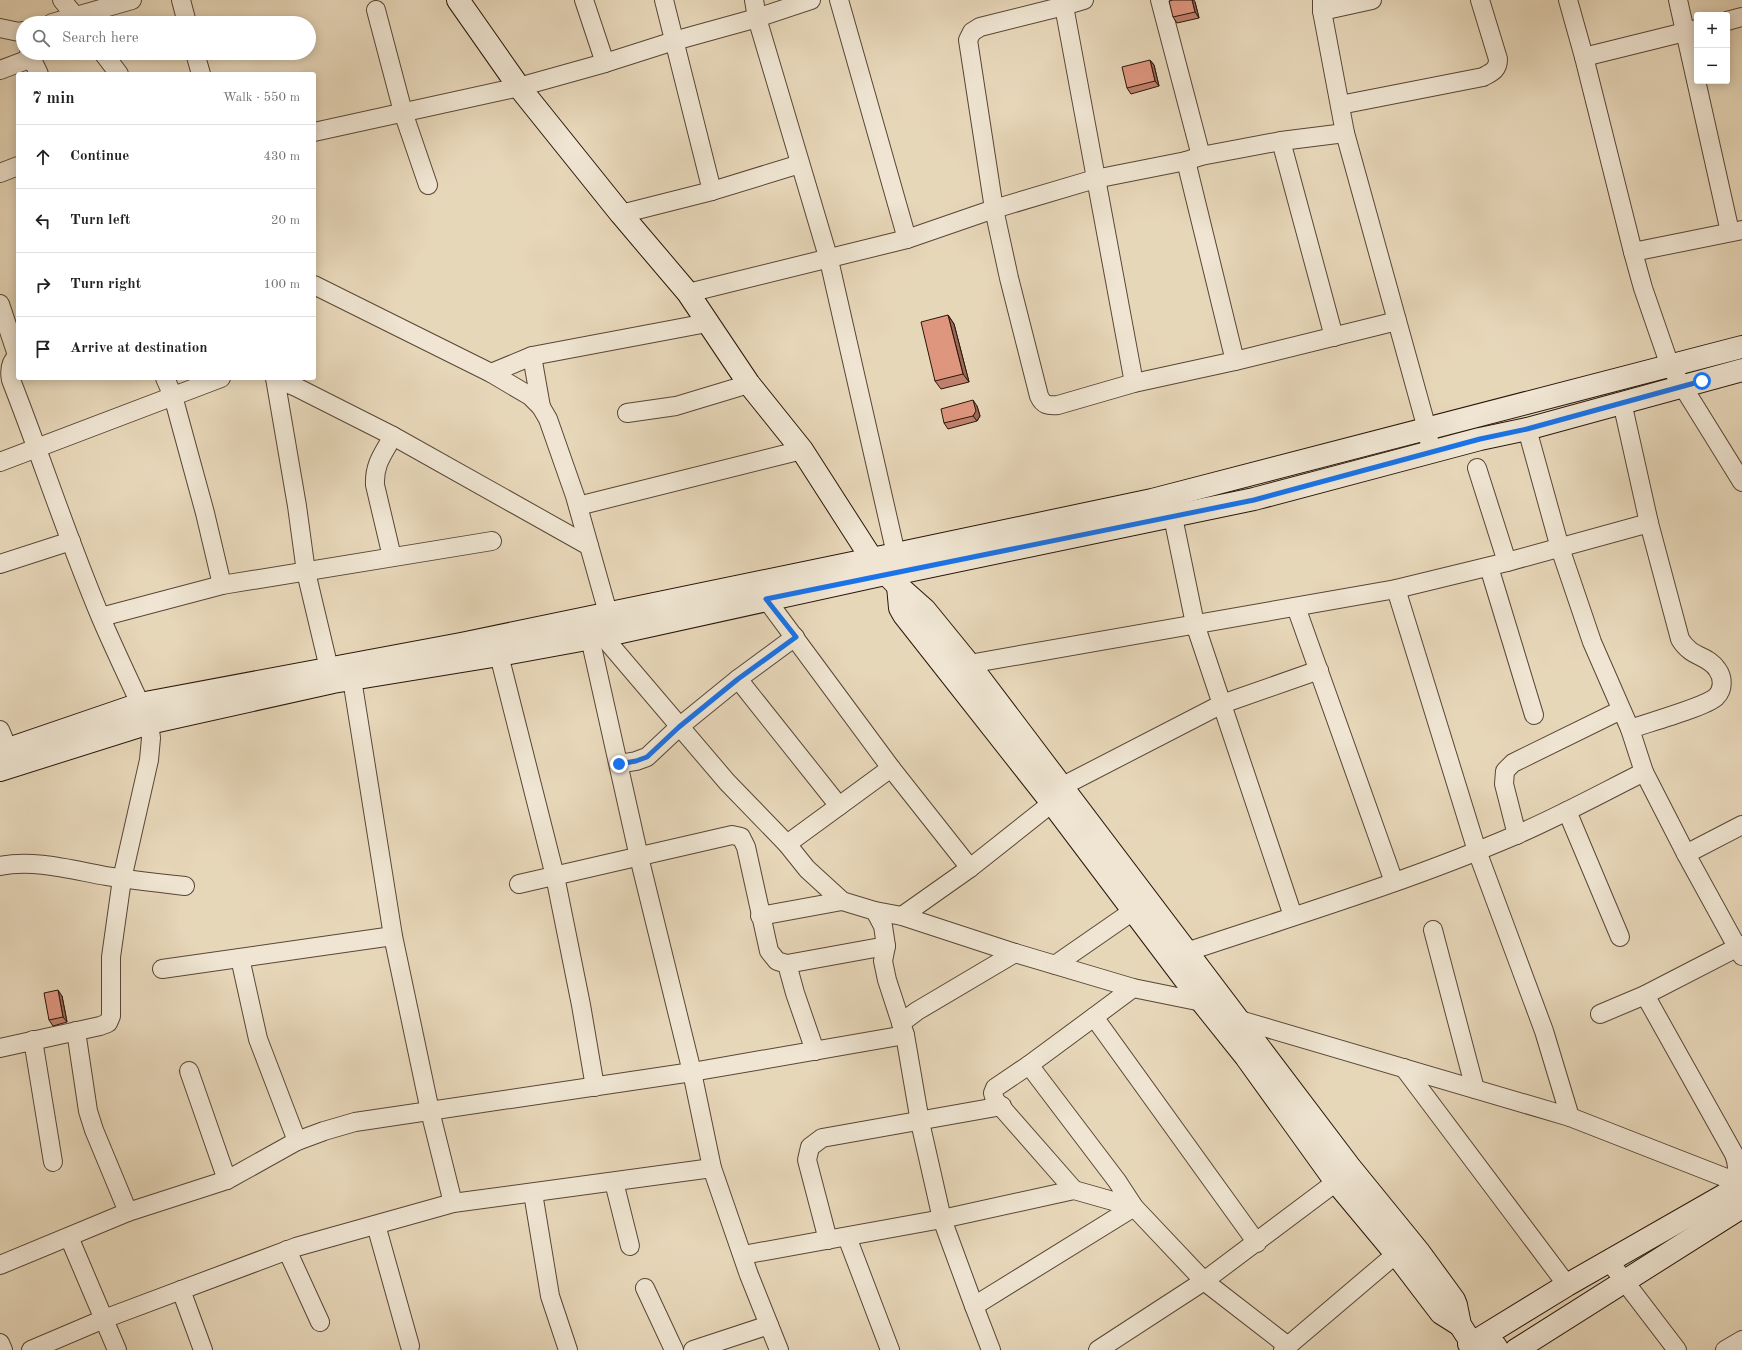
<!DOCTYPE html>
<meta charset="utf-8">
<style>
:root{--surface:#fff;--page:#f2f2f2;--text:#222;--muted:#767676;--line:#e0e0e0}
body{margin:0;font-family:"Old Standard TT",serif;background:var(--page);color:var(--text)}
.controls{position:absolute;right:12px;top:12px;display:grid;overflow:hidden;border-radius:4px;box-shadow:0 2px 10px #0003}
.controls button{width:36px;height:36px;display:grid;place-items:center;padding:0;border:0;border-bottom:1px solid var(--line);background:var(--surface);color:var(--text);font:20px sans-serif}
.stop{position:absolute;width:12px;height:12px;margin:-9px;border:3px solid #1a73e8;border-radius:50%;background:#fff}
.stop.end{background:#1a73e8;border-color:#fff;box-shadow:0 1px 4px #0008}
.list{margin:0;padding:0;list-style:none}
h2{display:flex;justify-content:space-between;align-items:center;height:52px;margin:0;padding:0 16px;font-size:17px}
h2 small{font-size:13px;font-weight:400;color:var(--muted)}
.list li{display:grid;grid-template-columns:26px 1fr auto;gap:12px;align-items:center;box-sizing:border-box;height:64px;padding:0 16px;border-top:1px solid var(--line)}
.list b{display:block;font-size:15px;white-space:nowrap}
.list em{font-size:13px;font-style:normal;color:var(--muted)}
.icon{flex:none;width:22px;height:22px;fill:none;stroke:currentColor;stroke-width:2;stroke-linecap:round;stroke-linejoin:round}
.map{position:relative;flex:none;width:1742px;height:1350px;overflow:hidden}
.search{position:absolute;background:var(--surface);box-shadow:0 2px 10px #0003;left:16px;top:16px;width:300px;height:44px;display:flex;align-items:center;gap:10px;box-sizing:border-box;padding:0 14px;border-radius:22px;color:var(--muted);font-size:15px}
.panel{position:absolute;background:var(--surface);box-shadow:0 2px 10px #0003;left:16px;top:72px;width:300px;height:308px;border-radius:4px}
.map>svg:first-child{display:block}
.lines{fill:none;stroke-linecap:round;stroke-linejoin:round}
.street-casing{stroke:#584636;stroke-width:20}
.secondary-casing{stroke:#29160a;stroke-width:24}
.street{stroke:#efe5d2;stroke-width:18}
.secondary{stroke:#efe5d2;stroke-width:22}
.wall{fill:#c0816d;stroke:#29160a}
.shaded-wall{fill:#9c6959;stroke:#29160a}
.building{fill:#df967f;stroke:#29160a}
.route{stroke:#1a73e8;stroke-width:5}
</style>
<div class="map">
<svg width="1742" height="1350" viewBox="0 0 1742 1350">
<rect width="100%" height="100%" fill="#e7d7b9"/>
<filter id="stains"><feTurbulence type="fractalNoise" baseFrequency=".005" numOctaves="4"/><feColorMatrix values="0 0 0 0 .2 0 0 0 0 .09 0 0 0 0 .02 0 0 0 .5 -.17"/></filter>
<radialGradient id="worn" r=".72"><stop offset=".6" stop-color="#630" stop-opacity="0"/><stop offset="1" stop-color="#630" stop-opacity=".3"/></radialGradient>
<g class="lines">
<g class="street-casing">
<g id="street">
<polyline points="62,0 81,23"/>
<polyline points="181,0 187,23"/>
<polyline points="584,0 605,63"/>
<polyline points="664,0 712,191"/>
<polyline points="754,0 757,18 829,260 896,554"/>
<polyline points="839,0 907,239"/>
<polyline points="1084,0 1064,6 1134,383"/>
<polyline points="1160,0 1201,156"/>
<polyline points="1322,0 1322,11 1345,133 1427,429 1431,452"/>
<polyline points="1568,0 1584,57 1633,252 1643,288 1670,366 1742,482"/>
<polyline points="1678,0 1730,232"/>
<path d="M1064 6 980 27 972 32 968 40 994 209 1009 278 1039 396C1043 405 1048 406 1058 405L1134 383 1235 361"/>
<polyline points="376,10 403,112 428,185"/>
<polyline points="1322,11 1372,0"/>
<polyline points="1727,21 1742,17"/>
<polyline points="52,23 132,0"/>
<polyline points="0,28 19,32 23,31"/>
<polyline points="29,53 39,74"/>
<polyline points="103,53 119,74"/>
<polyline points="195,53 201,74"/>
<polyline points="1584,57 1697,29"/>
<polyline points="0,70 32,58"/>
<path d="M1340 105 1483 77C1492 72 1498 70 1498 59L1480 0"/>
<polyline points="314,132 519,87 605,63 674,41 757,18 811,0"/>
<polyline points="1281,141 1334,337"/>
<polyline points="1186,161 1235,361 1397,321"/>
<polyline points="0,173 18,166"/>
<polyline points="621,214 712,191 800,164"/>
<polyline points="1633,252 1742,230"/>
<polyline points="314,285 491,373 530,396 541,407 548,419 575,496 608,613"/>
<polyline points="688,293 907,239 994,209 1095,179 1186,161 1201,156 1281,141 1345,133"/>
<polyline points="0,304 17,355"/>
<polyline points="532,356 707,323"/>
<polyline points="491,373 532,356 541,407"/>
<polyline points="165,378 173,396 205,513 222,585 492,541"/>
<polyline points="275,378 296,387 393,436 589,546"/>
<polyline points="275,378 297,506 306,572 332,681"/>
<path d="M1622 402 1649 523 1680 639C1691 658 1708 655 1717 669 1723 677 1724 689 1716 697 1705 707 1647 723 1630 729"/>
<polyline points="627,413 676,406 749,384"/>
<polyline points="1527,429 1560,548 1592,642 1630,729 1644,772 1686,854 1742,956"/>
<polyline points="0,462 221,378"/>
<polyline points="1477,468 1507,562"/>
<polyline points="1173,503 1173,517 1195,624 1293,916"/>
<polyline points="578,506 802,450"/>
<path d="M392 557 375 485C374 464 383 454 393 436"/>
<polyline points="0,564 71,541"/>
<polyline points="1489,567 1534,715"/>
<polyline points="1396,589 1477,851 1544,1031 1570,1117"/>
<polyline points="766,599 891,768 970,868"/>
<polyline points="1296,607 1394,882"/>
<polyline points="101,617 222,585"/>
<polyline points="595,627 727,782 787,844 807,869 842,901 875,911 902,916 1015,953 1133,988 1202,1002 1208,1005"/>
<polyline points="590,638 639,857 692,1072 712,1168 749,1275 779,1350"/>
<polyline points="499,655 555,876 581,1005 595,1087"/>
<polyline points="969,664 1396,589 1507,562 1649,523"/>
<polyline points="352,679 393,936 430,1111 453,1203"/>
<polyline points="738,679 839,806"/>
<polyline points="0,730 8,749"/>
<polyline points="619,764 636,761 647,757 679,727 738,679 795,637"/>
<polyline points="1061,787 1222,704 1319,670"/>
<polyline points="1567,811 1620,937"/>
<polyline points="1517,835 1504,784 1505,771 1513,763 1621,710"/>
<polyline points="787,844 891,768"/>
<polyline points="1686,854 1742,825"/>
<path d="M0 866C34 859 72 870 106 876 132 880 158 883 185 886"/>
<polyline points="519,884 732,835 741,837 746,847 769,951 777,961 787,964 886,946"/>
<polyline points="875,911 883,926 886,946 883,961 887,980 905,1035 920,1122 942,1219 974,1306 991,1350"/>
<polyline points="760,916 842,901"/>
<polyline points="902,916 970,868 1052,803"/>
<polyline points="1433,930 1475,1089"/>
<path d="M1186 952C1297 915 1409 881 1516 835 1560 816 1602 793 1644 772"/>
<polyline points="240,958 258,1039 297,1141"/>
<polyline points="787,964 795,993 815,1051"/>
<polyline points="1055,965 1133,911"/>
<polyline points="162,969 393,936"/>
<path d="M1645 995 1734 1154C1741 1173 1733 1175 1734 1193"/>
<polyline points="1600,1014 1645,995 1742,945"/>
<polyline points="1094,1017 1133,988"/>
<polyline points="1233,1018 1570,1117 1734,1181"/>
<polyline points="901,1023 917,1011 1015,953"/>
<polyline points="76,1031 88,1111 94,1130 128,1212"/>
<polyline points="33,1040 53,1162"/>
<path d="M0 1048 100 1026 108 1023 111 1016V957L122 879 149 760 151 738 149 723C133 688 116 653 101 618 68 540 42 459 11 380 9 370 10 362 18 355"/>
<polyline points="1404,1068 1567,1285"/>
<polyline points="189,1071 227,1180"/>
<polyline points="614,1182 630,1246"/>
<polyline points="1074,1190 995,1100 993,1093 995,1088 1029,1065 1094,1017 1257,1243"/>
<polyline points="533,1193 550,1296 568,1350"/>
<polyline points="376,1225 410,1346"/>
<polyline points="69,1237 117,1350"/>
<polyline points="847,1237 890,1350"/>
<polyline points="828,1240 807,1160 810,1147 822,1138 1002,1106"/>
<polyline points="287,1250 320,1322"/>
<polyline points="743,1255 942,1219 1074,1190 1134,1207 1117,1181 1029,1065"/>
<polyline points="1609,1261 1677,1350"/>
<polyline points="0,1265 128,1212 227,1180 297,1141 324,1131 355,1122 692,1072 905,1035"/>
<polyline points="645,1288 674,1350"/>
<polyline points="181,1290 203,1350"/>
<polyline points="974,1306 1134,1207 1204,1281 1288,1346"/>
<polyline points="0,1343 3,1350"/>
<polyline points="31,1350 104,1319 296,1247 453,1203 712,1168"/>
<polyline points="693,1350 769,1325"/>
<polyline points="1098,1350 1204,1281 1336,1182"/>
<polyline points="1283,1350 1396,1254"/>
<polyline points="1725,1350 1742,1340"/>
</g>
</g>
<g class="secondary-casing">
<g id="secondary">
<polyline points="458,0 519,87 621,214 688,293 749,384 802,450 872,559 898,586 925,610 969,664 1349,1166 1419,1252 1454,1300 1456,1305 1460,1325 1471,1342"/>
<polyline points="898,586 900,608 904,615 1052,803 1202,1002 1246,1057 1336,1182 1396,1254 1441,1313 1460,1325"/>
<polyline points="0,752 140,704 461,644 896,554 1152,500 1742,347"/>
<polyline points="0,770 149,723 333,682 499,655 603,636 885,574 908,571 1254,499 1480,439 1527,429 1742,370"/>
<polyline points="1479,1339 1567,1285 1742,1185"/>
<path d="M1469 1344C1480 1335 1492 1339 1498 1350"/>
<polyline points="1516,1350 1742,1207"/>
</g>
</g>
<use href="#street" class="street"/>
<use href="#secondary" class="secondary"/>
</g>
<g class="wall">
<polygon points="1195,2 1199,18 1177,23 1173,17"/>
<polygon points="1150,60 1154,65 1159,86 1131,94 1127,88"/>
<polygon points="948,315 954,324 969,382 941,389 935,381"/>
<polygon points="977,406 980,416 977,421 948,429 944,423"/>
<polygon points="62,996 67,1022 53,1026 49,1020"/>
</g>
<g class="shaded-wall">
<polygon points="1192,0 1194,0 1195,2 1199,18 1195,12"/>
<polygon points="1150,60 1154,65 1159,86 1155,81"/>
<polygon points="948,315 954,324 969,382 963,374"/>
<polygon points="973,400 977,406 980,416 977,421 973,416"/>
<polygon points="58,990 62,996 67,1022 63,1017"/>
</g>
<g class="building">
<polygon points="1173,0 1192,0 1195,12 1173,17 1169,1"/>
<polygon points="1150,60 1155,81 1127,88 1122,67"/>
<polygon points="948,315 963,374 935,381 921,322"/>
<polygon points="973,400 976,411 973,416 944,423 941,409"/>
<polygon points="58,990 63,1017 49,1020 44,993"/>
</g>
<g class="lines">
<polyline class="route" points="619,764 636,761 647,757 679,727 738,679 796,637 766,599 1254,500 1480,439 1527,429 1702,381"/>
</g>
<rect width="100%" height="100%" filter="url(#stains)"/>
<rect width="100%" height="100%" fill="url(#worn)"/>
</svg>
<div class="controls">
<button>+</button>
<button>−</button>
</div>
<div class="stop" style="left:1702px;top:381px"></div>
<div class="stop end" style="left:619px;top:764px"></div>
<div class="search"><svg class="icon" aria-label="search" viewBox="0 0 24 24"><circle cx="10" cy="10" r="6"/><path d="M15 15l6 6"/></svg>Search here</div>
<section class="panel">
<h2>7 min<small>Walk · 550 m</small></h2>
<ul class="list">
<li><svg class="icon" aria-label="ahead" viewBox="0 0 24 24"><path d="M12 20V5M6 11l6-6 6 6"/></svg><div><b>Continue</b></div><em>430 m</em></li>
<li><svg class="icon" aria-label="left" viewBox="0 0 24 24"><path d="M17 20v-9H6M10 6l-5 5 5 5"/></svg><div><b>Turn left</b></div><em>20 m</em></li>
<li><svg class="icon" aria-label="right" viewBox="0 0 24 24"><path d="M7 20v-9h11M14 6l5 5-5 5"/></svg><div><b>Turn right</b></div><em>100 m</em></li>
<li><svg class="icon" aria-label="arrive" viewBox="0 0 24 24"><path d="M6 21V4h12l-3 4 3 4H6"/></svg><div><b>Arrive at destination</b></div></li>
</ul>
</section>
</div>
